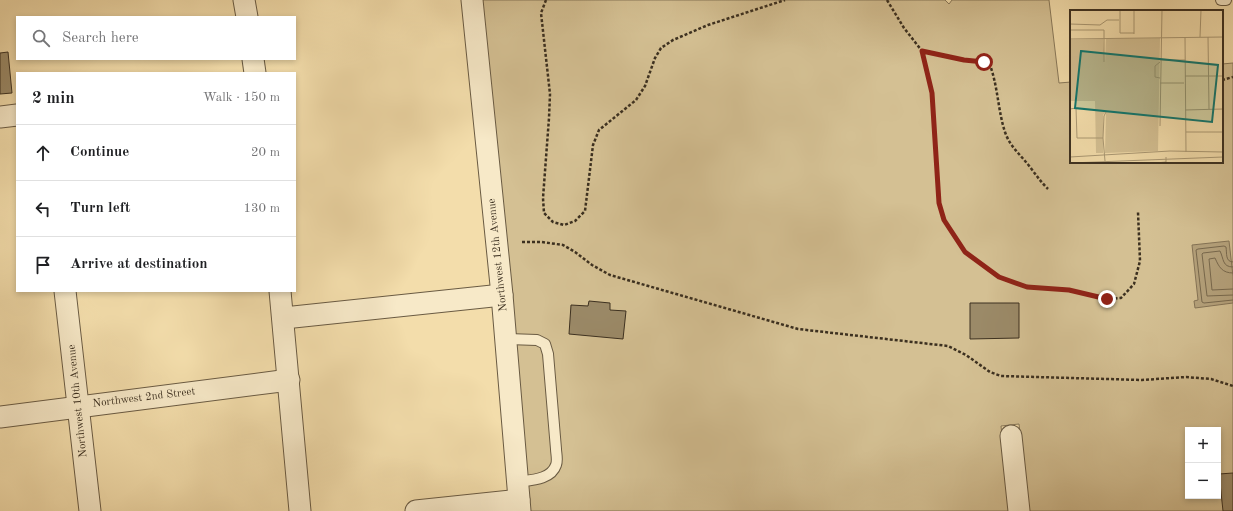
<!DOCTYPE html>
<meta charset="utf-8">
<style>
:root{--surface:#fff;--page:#f6f6f6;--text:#202124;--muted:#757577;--line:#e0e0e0}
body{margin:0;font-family:"Old Standard TT",serif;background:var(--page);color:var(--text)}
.controls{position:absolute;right:12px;bottom:12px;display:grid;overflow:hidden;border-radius:0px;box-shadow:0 2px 6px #0003}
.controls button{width:36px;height:36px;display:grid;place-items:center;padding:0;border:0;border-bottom:1px solid var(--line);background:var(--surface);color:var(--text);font:20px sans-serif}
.stop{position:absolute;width:12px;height:12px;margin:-9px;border:3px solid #8f2418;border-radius:50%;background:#fff}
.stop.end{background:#8f2418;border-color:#fff;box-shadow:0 1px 4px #0008}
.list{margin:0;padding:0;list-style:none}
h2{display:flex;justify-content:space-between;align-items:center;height:52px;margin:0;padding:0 16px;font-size:17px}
h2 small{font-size:13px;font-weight:400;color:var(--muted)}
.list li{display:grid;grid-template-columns:26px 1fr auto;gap:12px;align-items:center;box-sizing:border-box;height:56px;padding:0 16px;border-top:1px solid var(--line)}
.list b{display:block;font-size:15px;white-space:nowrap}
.list em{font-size:13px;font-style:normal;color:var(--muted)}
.icon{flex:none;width:22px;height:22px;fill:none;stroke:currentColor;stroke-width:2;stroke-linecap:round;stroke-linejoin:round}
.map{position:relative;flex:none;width:1233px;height:511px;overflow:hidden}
.search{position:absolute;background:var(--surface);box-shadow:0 2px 6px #0003;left:16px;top:16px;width:280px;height:44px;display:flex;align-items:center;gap:10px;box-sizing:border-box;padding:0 14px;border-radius:0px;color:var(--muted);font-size:15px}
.panel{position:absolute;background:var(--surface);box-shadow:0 2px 6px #0003;left:16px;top:72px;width:280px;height:220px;border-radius:0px}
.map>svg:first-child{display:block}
.green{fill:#d4c093;stroke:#88785a;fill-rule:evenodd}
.water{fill:#b5a27c;stroke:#857457}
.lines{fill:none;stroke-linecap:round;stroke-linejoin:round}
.shore{stroke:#78694e;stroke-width:1}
.building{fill:#9b8a68;stroke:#3c3020}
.lane-casing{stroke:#6a5b43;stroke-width:12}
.street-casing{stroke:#6a5b43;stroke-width:23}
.path{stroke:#3c3020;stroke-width:2.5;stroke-dasharray:3 2;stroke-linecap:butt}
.lane{stroke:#f7e9c8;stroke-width:10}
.street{stroke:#f7e9c8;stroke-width:21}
.route{stroke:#8f2418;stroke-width:5}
.labels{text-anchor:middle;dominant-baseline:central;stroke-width:4;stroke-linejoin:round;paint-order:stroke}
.street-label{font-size:11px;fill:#3c3020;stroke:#f7e9c8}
.inset-road{fill:none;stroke:#aa9873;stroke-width:1}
.view{fill:#0f766e;fill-opacity:0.15;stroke:#0f766e;stroke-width:2}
.inset-edge{fill:none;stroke:#3c3020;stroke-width:2}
</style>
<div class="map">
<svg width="1233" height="511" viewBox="0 0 1233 511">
<rect width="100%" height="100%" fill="#f3ddab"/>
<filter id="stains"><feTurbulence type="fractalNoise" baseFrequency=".005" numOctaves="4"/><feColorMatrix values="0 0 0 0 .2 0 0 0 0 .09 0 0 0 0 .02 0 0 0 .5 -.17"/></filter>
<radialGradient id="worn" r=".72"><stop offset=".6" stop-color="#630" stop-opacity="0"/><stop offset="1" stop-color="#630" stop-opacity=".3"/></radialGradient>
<path class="green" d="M482 0H945L949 4 952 0H1049L1059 83 1071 82V162H1222V64L1233 63V511H1029L1019 424 1001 426 1010 511H529ZM1188 430H1218V496H1188Z"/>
<polygon class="water" points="1229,241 1233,276 1233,303 1195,308 1194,301 1198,300 1192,245"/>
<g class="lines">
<g class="shore">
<path d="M1233 262C1225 262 1227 253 1226 247L1224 246 1198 249 1196 250 1202 302 1204 303 1233 300"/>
<path d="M1233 267C1222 267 1224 259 1220 251L1203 253 1202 254 1207 296 1233 295"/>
<path d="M1233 273C1222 273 1219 267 1215 258L1209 259 1212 290 1233 289"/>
</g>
</g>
<g class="building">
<polygon points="8,52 12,93 0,94 0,53"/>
<polygon points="589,301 610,303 610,310 626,311 623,339 569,334 571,305 588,306"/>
<polygon points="970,303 1019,303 1019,338 970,339"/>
<polygon points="1233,473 1233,511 1223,511 1219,474"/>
</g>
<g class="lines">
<g class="lane-casing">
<g id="lane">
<polyline points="1221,0 1226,0"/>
<path d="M506 339 537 340 545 344 548 354 556 449C556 453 558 460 556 465 551 480 530 480 517 482"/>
</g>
</g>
<g class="street-casing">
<g id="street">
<polyline points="244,0 247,17"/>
<polyline points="472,0 502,295 520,511"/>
<polyline points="253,59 255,73"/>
<polyline points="0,117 17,115"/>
<polyline points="65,291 90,511"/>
<polyline points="280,291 300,511"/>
<polyline points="284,318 502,295"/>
<polyline points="0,417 289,380"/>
<polyline points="1011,436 1019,511"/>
<polyline points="416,511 519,500"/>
</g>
</g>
<g class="path">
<polyline points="546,0 541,13 550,94 549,118 543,198 544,213 553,222 564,225 575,221 585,211 593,145 599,130 636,100 645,86 655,58 661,48 673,40 708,25 785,0"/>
<path d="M887 0 904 28 922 51 964 60 984 62 990 65C998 87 998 111 1005 132 1010 147 1021 155 1030 167 1036 175 1041 182 1048 189"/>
<polyline points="922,51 932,93 939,203 944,220 965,252 999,277 1027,287 1069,290 1107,299 1121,298 1134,284 1140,261 1138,212"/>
<polyline points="1222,80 1233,77"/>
<polyline points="522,242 542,242 563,245 575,252 592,265 610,275 798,329 948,346 966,355 990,372 1001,376 1142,380 1186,377 1211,379 1233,386"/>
</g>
<use href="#lane" class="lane"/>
<use href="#street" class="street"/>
</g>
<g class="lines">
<polyline class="route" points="984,62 964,60 922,51 932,93 939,203 944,220 965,252 999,277 1027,287 1069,290 1107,299"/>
</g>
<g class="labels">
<g class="street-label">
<text transform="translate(498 255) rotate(-96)">Northwest 12th Avenue</text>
<text transform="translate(144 398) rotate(-7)">Northwest 2nd Street</text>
<text transform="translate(78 401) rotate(-96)">Northwest 10th Avenue</text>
</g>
</g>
<g transform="translate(1070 10)">
<rect width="153" height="153" fill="#f3ddab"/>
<path d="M90 28 88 141 35 143 36 101 33 105V143H26L25 91H0V30L33 29 35 53 36 29Z" fill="#d4c093"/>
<path class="inset-road" d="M50 0V23H64M64 0V24M0 14 30 15 37 10H49M0 20H34V52M115 27 116 142M130 27 131 0M138 27 139 99M0 29 153 27M90 50H115M115 66H153M90 68 85 67V56L90 52M90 73H114M0 99 6 98 7 128H33M115 100 153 99M90 116 92 0M116 122H153M0 147 100 141 153 142M35 151 33 128 34 106 36 102M0 153 153 147M86 153 96 152V147"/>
<path class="view" d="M11 41 148 55 142 112 5 98Z"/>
<rect width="153" height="153" class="inset-edge"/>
</g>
<rect width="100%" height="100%" filter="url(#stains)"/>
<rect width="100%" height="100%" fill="url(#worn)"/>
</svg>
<div class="controls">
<button>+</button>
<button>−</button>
</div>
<div class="stop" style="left:984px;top:62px"></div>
<div class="stop end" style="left:1107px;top:299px"></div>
<div class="search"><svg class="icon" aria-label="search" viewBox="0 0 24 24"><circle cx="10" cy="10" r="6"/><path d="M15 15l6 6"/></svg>Search here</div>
<section class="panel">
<h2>2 min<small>Walk · 150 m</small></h2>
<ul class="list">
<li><svg class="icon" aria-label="ahead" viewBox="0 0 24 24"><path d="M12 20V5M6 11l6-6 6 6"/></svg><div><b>Continue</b></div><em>20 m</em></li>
<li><svg class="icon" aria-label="left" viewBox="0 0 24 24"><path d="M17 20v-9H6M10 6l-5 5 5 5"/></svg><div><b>Turn left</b></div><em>130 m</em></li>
<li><svg class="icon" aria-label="arrive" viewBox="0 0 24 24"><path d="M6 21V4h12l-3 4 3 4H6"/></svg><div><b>Arrive at destination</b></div></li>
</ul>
</section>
</div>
